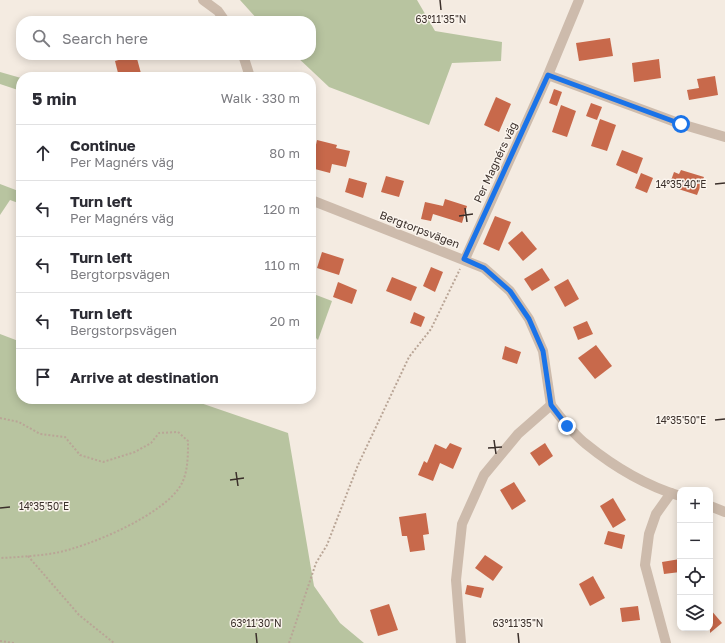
<!DOCTYPE html>
<meta charset="utf-8">
<style>
:root{--surface:#fff;--page:#f7f7f7;--text:#2b2b33;--muted:#7c7c81;--line:#e1e1e2}
body{margin:0;font-family:"Golos Text",sans-serif;background:var(--page);color:var(--text)}
.controls{position:absolute;right:12px;bottom:12px;display:grid;overflow:hidden;border-radius:8px;box-shadow:0 2px 10px #0003}
.controls button{width:36px;height:36px;display:grid;place-items:center;padding:0;border:0;border-bottom:1px solid var(--line);background:var(--surface);color:var(--text);font:20px sans-serif}
.stop{position:absolute;width:12px;height:12px;margin:-9px;border:3px solid #1a73e8;border-radius:50%;background:#fff}
.stop.end{background:#1a73e8;border-color:#fff;box-shadow:0 1px 4px #0008}
.list{margin:0;padding:0;list-style:none}
h2{display:flex;justify-content:space-between;align-items:center;height:52px;margin:0;padding:0 16px;font-size:17px}
h2 small{font-size:13px;font-weight:400;color:var(--muted)}
.list li{display:grid;grid-template-columns:26px 1fr auto;gap:12px;align-items:center;box-sizing:border-box;height:56px;padding:0 16px;border-top:1px solid var(--line)}
.list b{display:block;font-size:15px;white-space:nowrap}
.list p{margin:0;font-size:13px;white-space:nowrap;color:var(--muted)}
.list em{font-size:13px;font-style:normal;color:var(--muted)}
.icon{flex:none;width:22px;height:22px;fill:none;stroke:currentColor;stroke-width:2;stroke-linecap:round;stroke-linejoin:round}
.map{position:relative;flex:none;width:725px;height:643px;overflow:hidden}
.search{position:absolute;background:var(--surface);box-shadow:0 2px 10px #0003;left:16px;top:16px;width:300px;height:44px;display:flex;align-items:center;gap:10px;box-sizing:border-box;padding:0 14px;border-radius:16px;color:var(--muted);font-size:15px}
.panel{position:absolute;background:var(--surface);box-shadow:0 2px 10px #0003;left:16px;top:72px;width:300px;height:332px;border-radius:16px}
.map>svg:first-child{display:block}
.green{fill:#b8c4a0}
.building{fill:#c8694b}
.lines{fill:none;stroke-linecap:round;stroke-linejoin:round}
.path{stroke:#b9a596;stroke-width:2;stroke-dasharray:2 2;stroke-linecap:butt}
.minor{stroke:#cdbbac;stroke-width:10}
.route{stroke:#1a73e8;stroke-width:5}
.ticks{fill:none;stroke:#3b302b;stroke-width:1.5}
.labels{text-anchor:middle;dominant-baseline:central;stroke-width:3;stroke-linejoin:round;paint-order:stroke}
.street-label{font-size:11px;fill:#3b302b;stroke:#fbf5ee}
.ticks-label{font-size:10px;text-anchor:middle;fill:#3b302b;stroke:#fbf5ee;stroke-width:3;stroke-linejoin:round;paint-order:stroke}
</style>
<div class="map">
<svg width="725" height="643" viewBox="0 0 725 643">
<rect width="100%" height="100%" fill="#f4ebe1"/>
<g class="green">
<polygon points="240,0 417,0 435,31 502,42 501,61 452,63 429,125 329,87 295,55 311,55 311,21 259,21"/>
<polygon points="0,72 21,78 21,91 0,84"/>
<polygon points="0,184 21,192 21,204 10,200 0,215"/>
<polygon points="311,293 332,301 318,340 311,333"/>
<polygon points="0,334 21,342 21,399 189,399 288,433 314,586 340,623 364,643 0,643"/>
</g>
<g class="building">
<polygon points="610,38 613,56 579,61 576,43"/>
<polygon points="136,55 142,77 119,77 115,61"/>
<polygon points="659,59 661,78 634,82 632,63"/>
<polygon points="715,76 718,95 689,100 687,90 699,88 697,79"/>
<polygon points="554,89 562,92 557,106 549,103"/>
<polygon points="496,97 511,104 499,132 484,125"/>
<polygon points="591,103 602,107 597,120 586,116"/>
<polygon points="561,105 576,111 567,137 552,132"/>
<polygon points="600,119 616,125 607,151 591,146"/>
<polygon points="317,140 337,145 336,148 350,151 346,167 332,164 330,173 311,168"/>
<polygon points="622,150 643,158 637,174 616,165"/>
<polygon points="681,170 704,177 697,195 669,186 674,172 679,174"/>
<polygon points="641,173 653,178 647,193 635,188"/>
<polygon points="386,176 404,181 399,197 381,192"/>
<polygon points="349,178 367,183 363,198 345,192"/>
<polygon points="445,199 467,206 462,223 433,214 431,221 421,219 425,202 443,206"/>
<polygon points="495,216 511,222 499,251 483,244"/>
<polygon points="522,231 537,249 523,261 508,243"/>
<polygon points="322,252 344,259 339,275 317,268"/>
<polygon points="431,267 443,272 435,292 423,286"/>
<polygon points="542,268 550,280 532,291 524,279"/>
<polygon points="392,277 417,287 411,301 386,291"/>
<polygon points="568,279 579,299 565,307 554,287"/>
<polygon points="338,282 357,290 352,304 333,297"/>
<polygon points="414,312 425,317 421,327 410,323"/>
<polygon points="587,321 593,334 578,340 573,327"/>
<polygon points="596,345 612,366 595,379 578,358"/>
<polygon points="505,346 521,352 517,364 502,359"/>
<polygon points="450,443 462,448 453,469 440,463 433,481 418,475 424,461 427,463 435,444 446,449"/>
<polygon points="545,443 553,456 539,466 530,453"/>
<polygon points="514,482 526,501 512,510 500,490"/>
<polygon points="613,498 626,520 613,528 600,506"/>
<polygon points="426,513 429,534 423,535 425,550 410,552 407,536 402,536 399,517"/>
<polygon points="608,531 625,535 622,549 604,544"/>
<polygon points="485,555 503,567 493,581 475,568"/>
<polygon points="680,559 680,572 664,574 662,562"/>
<polygon points="593,576 605,598 590,606 579,584"/>
<polygon points="467,585 484,588 481,598 465,594"/>
<polygon points="389,604 398,630 378,636 370,610"/>
<polygon points="638,606 640,620 622,622 620,608"/>
<polygon points="710,609 722,623 710,633"/>
</g>
<g class="lines">
<g class="path">
<path d="M0 418 19 422 40 434 65 437 80 455 103 462 135 452 151 443 159 433 178 432 188 441C188 455 188 471 182 483 167 514 88 547 55 553 37 556 19 557 1 558"/>
<polyline points="28,556 79,615 114,643"/>
<polyline points="0,641 14,643"/>
<polyline points="289,643 316,563 327,545 358,465 409,357 431,329 460,269"/>
</g>
<g class="minor">
<polyline points="203,0 218,11 225,21"/>
<polyline points="243,55 250,77"/>
<polyline points="548,75 681,124 725,137"/>
<polyline points="311,200 484,268 510,291 529,319 543,351 551,405"/>
<polyline points="465,259 548,75 579,0"/>
<path d="M551 405C562 419 572 433 586 444 613 466 647 486 680 496"/>
<polyline points="710,506 725,512"/>
<polyline points="461,643 456,580 462,524 484,475 518,434 551,405"/>
<polyline points="666,643 645,565 649,534 656,514 671,493"/>
</g>
</g>
<g class="lines">
<polyline class="route" points="567,426 551,405 543,351 529,319 510,291 484,268 464,259 548,75 681,124"/>
</g>
<path class="ticks" d="M440 0 441 10M715 184 725 183M465 208 467 222M459 216 473 214M715 420 725 419M494 440 496 454M488 448 502 447M236 472 238 486M230 480 244 478M0 508 10 507M256 633 257 643M518 633 519 643"/>
<g class="labels">
<g class="street-label">
<text transform="translate(495 162) rotate(-65)">Per Magnérs väg</text>
<text transform="translate(420 229) rotate(21)">Bergtorpsvägen</text>
</g>
</g>
<g class="ticks-label">
<text x="441" y="23">63°11'35"N</text>
<text x="681" y="188">14°35'40"E</text>
<text x="681" y="424">14°35'50"E</text>
<text x="44" y="510">14°35'50"E</text>
<text x="256" y="627">63°11'30"N</text>
<text x="518" y="627">63°11'35"N</text>
</g>
</svg>
<div class="controls">
<button>+</button>
<button>−</button>
<button><svg class="icon" aria-label="locate" viewBox="0 0 24 24"><circle cx="12" cy="12" r="6"/><path d="M12 2v4M12 18v4M2 12h4M18 12h4"/></svg></button>
<button><svg class="icon" aria-label="layers" viewBox="0 0 24 24"><path d="M12 4l9 5-9 5-9-5zM3 14l9 5 9-5"/></svg></button>
</div>
<div class="stop" style="left:681px;top:124px"></div>
<div class="stop end" style="left:567px;top:426px"></div>
<div class="search"><svg class="icon" aria-label="search" viewBox="0 0 24 24"><circle cx="10" cy="10" r="6"/><path d="M15 15l6 6"/></svg>Search here</div>
<section class="panel">
<h2>5 min<small>Walk · 330 m</small></h2>
<ul class="list">
<li><svg class="icon" aria-label="ahead" viewBox="0 0 24 24"><path d="M12 20V5M6 11l6-6 6 6"/></svg><div><b>Continue</b><p>Per Magnérs väg</p></div><em>80 m</em></li>
<li><svg class="icon" aria-label="left" viewBox="0 0 24 24"><path d="M17 20v-9H6M10 6l-5 5 5 5"/></svg><div><b>Turn left</b><p>Per Magnérs väg</p></div><em>120 m</em></li>
<li><svg class="icon" aria-label="left" viewBox="0 0 24 24"><path d="M17 20v-9H6M10 6l-5 5 5 5"/></svg><div><b>Turn left</b><p>Bergtorpsvägen</p></div><em>110 m</em></li>
<li><svg class="icon" aria-label="left" viewBox="0 0 24 24"><path d="M17 20v-9H6M10 6l-5 5 5 5"/></svg><div><b>Turn left</b><p>Bergstorpsvägen</p></div><em>20 m</em></li>
<li><svg class="icon" aria-label="arrive" viewBox="0 0 24 24"><path d="M6 21V4h12l-3 4 3 4H6"/></svg><div><b>Arrive at destination</b></div></li>
</ul>
</section>
</div>
